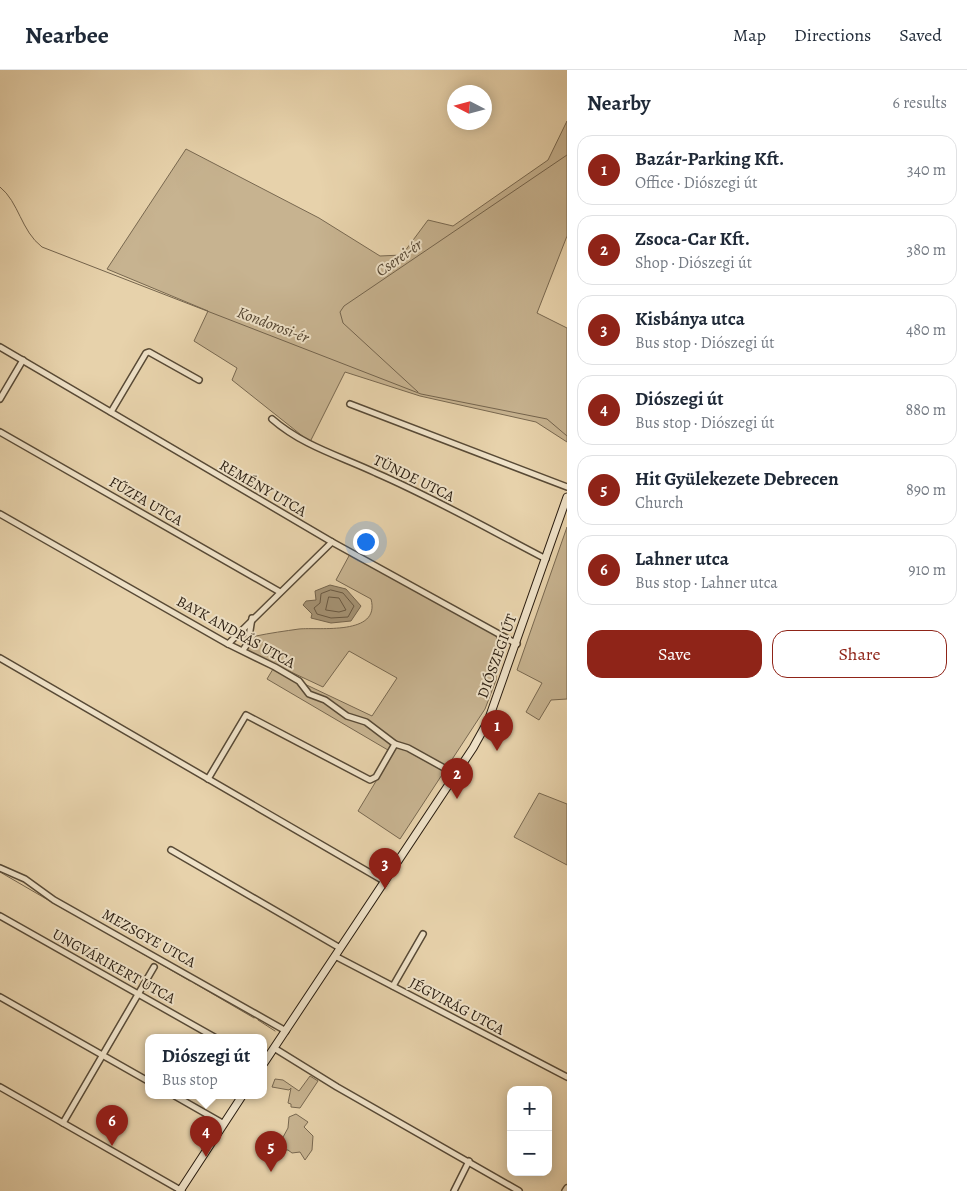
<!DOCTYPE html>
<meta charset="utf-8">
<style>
:root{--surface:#fff;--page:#f6f6f7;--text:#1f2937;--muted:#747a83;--line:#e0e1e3;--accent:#8f2418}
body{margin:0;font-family:Alegreya,serif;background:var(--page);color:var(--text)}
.controls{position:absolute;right:15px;bottom:15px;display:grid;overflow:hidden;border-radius:10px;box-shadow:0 2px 12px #0003}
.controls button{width:45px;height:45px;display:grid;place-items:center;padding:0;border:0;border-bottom:1px solid var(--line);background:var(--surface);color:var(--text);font:25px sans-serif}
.compass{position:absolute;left:447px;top:15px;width:45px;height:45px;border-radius:50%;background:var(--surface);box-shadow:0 2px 12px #0003;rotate:276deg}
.you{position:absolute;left:365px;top:471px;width:18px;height:18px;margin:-12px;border:4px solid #fff;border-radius:50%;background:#1a73e8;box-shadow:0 0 0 8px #1a73e833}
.badge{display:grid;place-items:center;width:32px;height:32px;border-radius:50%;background:var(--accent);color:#fff;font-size:16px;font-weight:700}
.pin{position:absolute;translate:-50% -41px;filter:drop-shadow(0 1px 2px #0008)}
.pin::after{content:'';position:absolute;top:26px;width:18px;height:15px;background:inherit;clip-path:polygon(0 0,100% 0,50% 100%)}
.popup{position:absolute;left:145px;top:964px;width:122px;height:65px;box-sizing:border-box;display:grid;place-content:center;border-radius:10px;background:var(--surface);filter:drop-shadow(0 1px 4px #0005);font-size:16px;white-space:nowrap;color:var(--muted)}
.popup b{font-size:19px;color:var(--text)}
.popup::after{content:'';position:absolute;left:50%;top:100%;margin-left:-10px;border:10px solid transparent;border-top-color:var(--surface)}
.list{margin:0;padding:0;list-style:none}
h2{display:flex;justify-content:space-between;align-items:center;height:65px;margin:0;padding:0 20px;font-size:21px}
h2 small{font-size:16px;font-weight:400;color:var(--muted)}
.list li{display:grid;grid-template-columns:32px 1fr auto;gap:15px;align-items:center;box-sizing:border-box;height:70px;margin:0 10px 10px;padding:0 10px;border:1px solid var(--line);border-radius:15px}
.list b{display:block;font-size:19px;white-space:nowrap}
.list p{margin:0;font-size:16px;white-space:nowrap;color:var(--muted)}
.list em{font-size:16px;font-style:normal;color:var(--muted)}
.actions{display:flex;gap:10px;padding:15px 20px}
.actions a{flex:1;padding:11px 0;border:1px solid var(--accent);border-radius:15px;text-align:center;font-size:18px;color:var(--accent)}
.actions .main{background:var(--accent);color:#fff}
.map{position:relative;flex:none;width:567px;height:1121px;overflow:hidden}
header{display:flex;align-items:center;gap:30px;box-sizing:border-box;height:70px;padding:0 25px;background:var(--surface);border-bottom:1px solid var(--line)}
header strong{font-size:24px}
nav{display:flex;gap:28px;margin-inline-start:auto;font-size:18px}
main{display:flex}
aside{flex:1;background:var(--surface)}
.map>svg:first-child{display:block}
.green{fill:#c7b390;stroke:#786850}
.water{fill:#a69476;stroke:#74644d}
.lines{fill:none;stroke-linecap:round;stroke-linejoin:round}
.shore{stroke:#685842;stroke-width:1}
.stream{stroke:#74644d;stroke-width:1}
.minor-casing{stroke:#584a36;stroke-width:8}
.secondary-casing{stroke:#291c0f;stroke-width:9}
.minor{stroke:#efe2c8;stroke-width:5}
.secondary{stroke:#efe2c8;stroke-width:7}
.labels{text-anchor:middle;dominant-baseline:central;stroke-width:4;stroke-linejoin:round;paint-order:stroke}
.street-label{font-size:15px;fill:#291c0f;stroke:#efe2c8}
.water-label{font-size:16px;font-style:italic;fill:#554633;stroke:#efe2c8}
</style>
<header>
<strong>Nearbee</strong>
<nav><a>Map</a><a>Directions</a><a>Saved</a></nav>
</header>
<main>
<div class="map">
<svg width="567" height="1121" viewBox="0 0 567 1121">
<rect width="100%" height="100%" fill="#e7d2ab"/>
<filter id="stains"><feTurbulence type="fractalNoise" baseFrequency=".004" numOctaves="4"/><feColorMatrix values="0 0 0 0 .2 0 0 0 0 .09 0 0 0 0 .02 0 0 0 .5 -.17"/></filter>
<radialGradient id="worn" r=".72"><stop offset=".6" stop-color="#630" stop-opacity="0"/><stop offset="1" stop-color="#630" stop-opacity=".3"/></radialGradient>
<g class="green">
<polygon points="567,51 567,166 537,243 567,258 567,372 536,352 420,326 345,302 310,372 232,310 237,298 194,271 208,241 107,199 186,79 319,148 380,186 402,185 428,150 453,156 548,90"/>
<polygon points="567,457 567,629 551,630 539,650 526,642 542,613 517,600"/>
<path d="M350 484 496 565 501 585 496 594V610L485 639 400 769 358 741 393 683 267 609 273 599 372 646 397 608 349 581 323 617 244 580 256 566C270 563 285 561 299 559 319 557 381 566 371 529L336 510Z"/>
<polygon points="539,723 567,734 567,795 514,767"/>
<polygon points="310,1006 318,1011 300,1038 291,1037 291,1034 288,1033 291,1018 289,1020 272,1017 275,1009 283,1010 299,1021"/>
<polygon points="296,1044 308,1052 304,1057 313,1066 312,1080 305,1090 300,1082 292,1083 288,1080 276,1080 288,1058 289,1047"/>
</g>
<polygon class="water" points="330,515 346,519 361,536 351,551 331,553 311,548 312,544 303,535 306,531 316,530 315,521"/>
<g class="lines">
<g class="shore">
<polygon points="331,520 343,523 354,536 348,547 331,548 317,544 314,538 320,533 321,524"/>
<polygon points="329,527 339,528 346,540 339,542 326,540"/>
</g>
<g class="stream">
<path d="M0 117C19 132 21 161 42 177L421 324 547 349 567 366"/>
<polyline points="418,322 343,253 340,242 344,236 567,85"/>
<polyline points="0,802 67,841"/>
<polyline points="70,842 190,911"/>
<polyline points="194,913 254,948"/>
<polyline points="258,950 275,961"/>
</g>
<g class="minor-casing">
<g id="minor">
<polyline points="0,277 332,472 517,574"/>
<polyline points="0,329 23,290"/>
<polyline points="350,334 567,417"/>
<polyline points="111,342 146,283 149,282 199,310"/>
<path d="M272 349C303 376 340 386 376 403 434 428 490 460 546 489"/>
<polyline points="0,362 280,522"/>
<polyline points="0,444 228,574 275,597 299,611 309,624 325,630 347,646 366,652 395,674 408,678 455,704"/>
<polyline points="228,574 332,472"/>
<polyline points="243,580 248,573 252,548"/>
<polyline points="0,588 384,811"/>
<polyline points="208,709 246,645 370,710 376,707 395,674"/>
<polyline points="171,780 340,878"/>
<polyline points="0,798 25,809 54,830 286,961"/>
<polyline points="0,846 216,968"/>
<polyline points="335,886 567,1007"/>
<polyline points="393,916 423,864"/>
<polyline points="0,927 148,1011"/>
<polyline points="274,978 337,1017 519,1121"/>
<polyline points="0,1017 182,1121"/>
<polyline points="175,1026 224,1054"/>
<polyline points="63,1053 154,897"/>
<polyline points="454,1121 469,1091"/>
<polyline points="565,1121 567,1118"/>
</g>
</g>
<g class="secondary-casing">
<g id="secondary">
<polyline points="264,993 473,678 488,651 567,427"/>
<polyline points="180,1121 242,1026"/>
</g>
</g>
<use href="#minor" class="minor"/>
<use href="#secondary" class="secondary"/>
</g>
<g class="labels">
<g class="street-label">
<text transform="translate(414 408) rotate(26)">TÜNDE UTCA</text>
<text transform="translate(263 418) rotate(30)">REMÉNY UTCA</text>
<text transform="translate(146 431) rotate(30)">FŰZFA UTCA</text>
<text transform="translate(236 562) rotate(29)">BAYK ANDRÁS UTCA</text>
<text transform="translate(497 586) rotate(-70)">DIÓSZEGI ÚT</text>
<text transform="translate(149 868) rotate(29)">MEZSGYE UTCA</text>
<text transform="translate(114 896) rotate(29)">UNGVÁRIKERT UTCA</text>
<text transform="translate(457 936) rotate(28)">JÉGVIRÁG UTCA</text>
</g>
<g class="water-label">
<text transform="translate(399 188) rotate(-35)">Cserei-ér</text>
<text transform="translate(273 255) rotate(21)">Kondorosi-ér</text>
</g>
</g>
<rect width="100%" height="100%" filter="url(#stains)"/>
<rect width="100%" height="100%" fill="url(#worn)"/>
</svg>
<div class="controls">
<button>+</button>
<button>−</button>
</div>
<svg class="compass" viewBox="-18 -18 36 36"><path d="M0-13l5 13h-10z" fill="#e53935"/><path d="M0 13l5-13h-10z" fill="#747a83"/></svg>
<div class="you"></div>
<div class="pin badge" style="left:497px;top:681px">1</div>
<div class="pin badge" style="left:457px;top:729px">2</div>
<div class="pin badge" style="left:385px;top:819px">3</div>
<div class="pin badge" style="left:206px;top:1087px">4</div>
<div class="popup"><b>Diószegi út</b>Bus stop</div>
<div class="pin badge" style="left:271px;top:1102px">5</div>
<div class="pin badge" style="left:112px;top:1076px">6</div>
</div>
<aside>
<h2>Nearby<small>6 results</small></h2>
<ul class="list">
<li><span class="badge">1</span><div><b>Bazár-Parking Kft.</b><p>Office · Diószegi út</p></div><em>340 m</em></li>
<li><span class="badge">2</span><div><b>Zsoca-Car Kft.</b><p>Shop · Diószegi út</p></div><em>380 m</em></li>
<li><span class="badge">3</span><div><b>Kisbánya utca</b><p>Bus stop · Diószegi út</p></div><em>480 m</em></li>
<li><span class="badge">4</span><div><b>Diószegi út</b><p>Bus stop · Diószegi út</p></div><em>880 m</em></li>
<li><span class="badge">5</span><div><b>Hit Gyülekezete Debrecen</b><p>Church</p></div><em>890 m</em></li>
<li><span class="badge">6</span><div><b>Lahner utca</b><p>Bus stop · Lahner utca</p></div><em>910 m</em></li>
</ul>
<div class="actions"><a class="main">Save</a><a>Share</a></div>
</aside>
</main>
